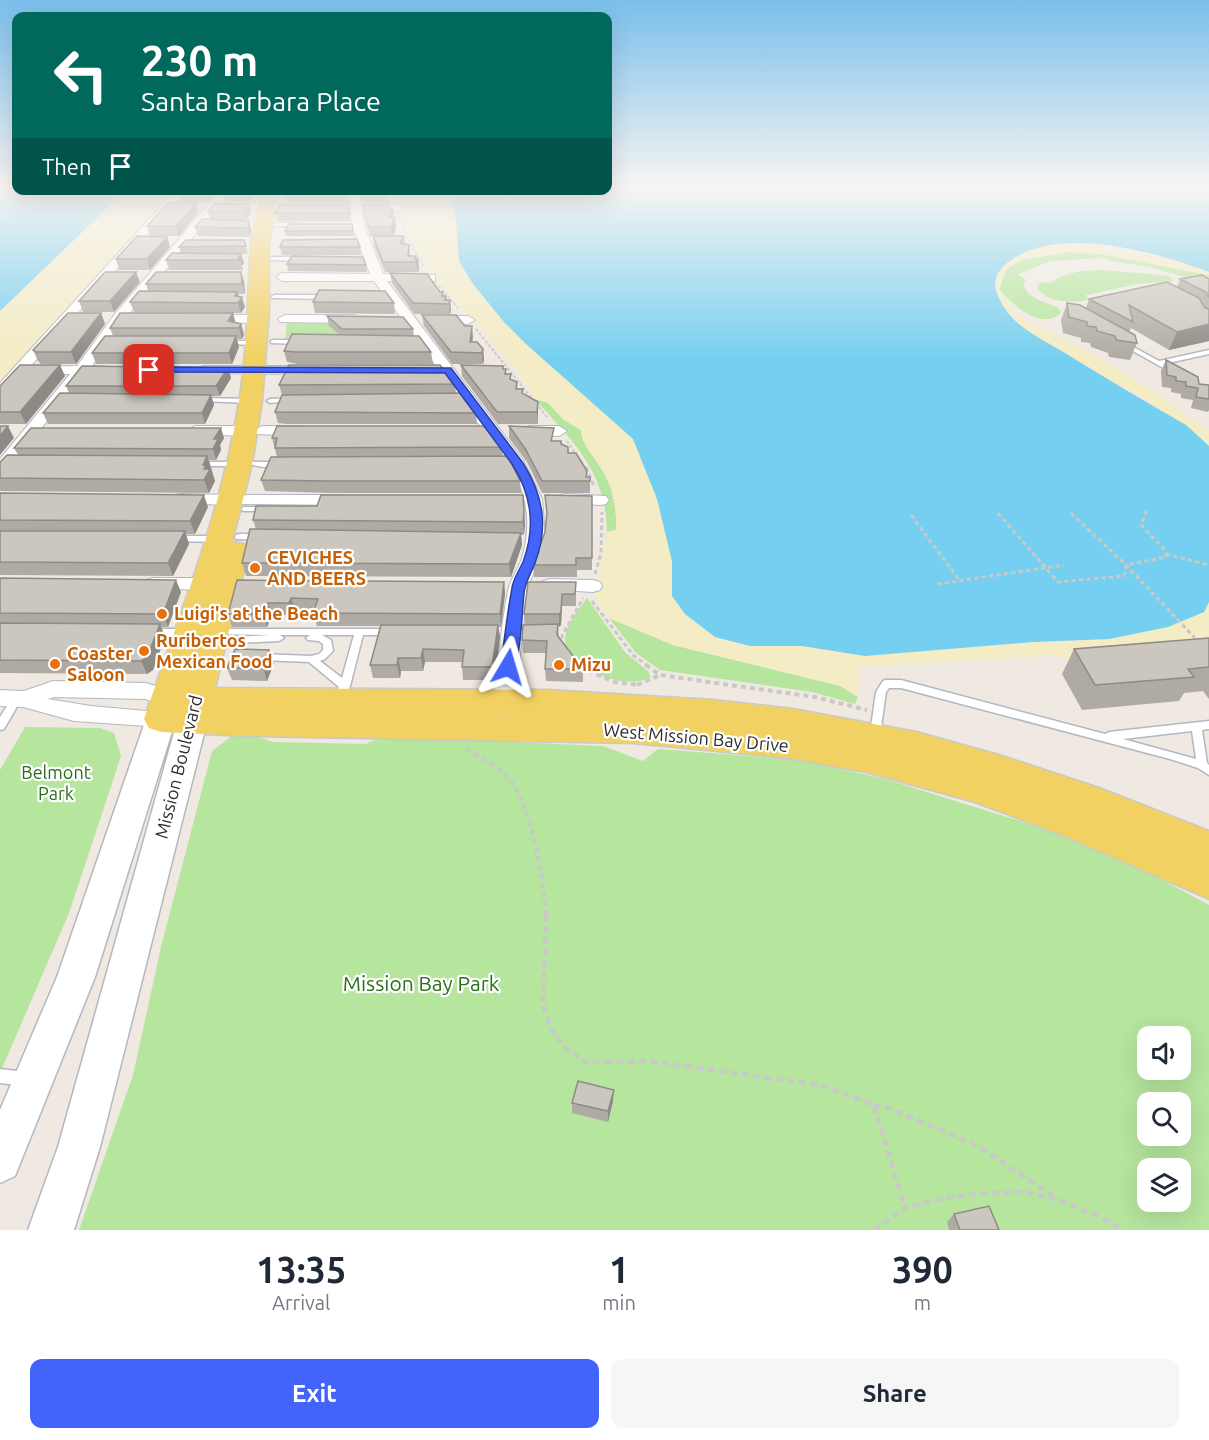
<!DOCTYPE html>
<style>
:root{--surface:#fff;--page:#f6f6f7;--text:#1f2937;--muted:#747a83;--accent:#4264fb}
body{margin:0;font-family:Ubuntu,sans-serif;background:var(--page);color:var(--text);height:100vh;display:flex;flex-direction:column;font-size:22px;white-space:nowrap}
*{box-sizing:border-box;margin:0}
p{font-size:20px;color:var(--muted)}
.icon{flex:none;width:33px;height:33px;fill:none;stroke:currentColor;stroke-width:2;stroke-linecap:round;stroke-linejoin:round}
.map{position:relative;height:1230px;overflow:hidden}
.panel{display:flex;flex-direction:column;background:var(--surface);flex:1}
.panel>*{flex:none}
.guide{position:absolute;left:12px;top:12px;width:600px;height:183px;border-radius:12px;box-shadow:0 6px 24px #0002;background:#00695c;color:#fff;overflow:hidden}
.buttons{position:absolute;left:1137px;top:1026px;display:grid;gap:12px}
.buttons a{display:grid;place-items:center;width:54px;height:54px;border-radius:12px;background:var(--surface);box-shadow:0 6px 24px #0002;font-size:30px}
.pin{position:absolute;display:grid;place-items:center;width:51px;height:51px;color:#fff;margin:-26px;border-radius:12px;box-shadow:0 3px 9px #0006}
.me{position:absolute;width:66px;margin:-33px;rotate:7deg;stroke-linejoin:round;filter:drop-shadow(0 0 4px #0008)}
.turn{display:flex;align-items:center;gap:21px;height:126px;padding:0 30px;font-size:27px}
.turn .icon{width:78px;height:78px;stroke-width:2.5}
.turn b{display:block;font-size:42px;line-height:51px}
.then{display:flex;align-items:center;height:57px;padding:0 30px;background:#0003;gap:12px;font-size:22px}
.eta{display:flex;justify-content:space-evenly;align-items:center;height:102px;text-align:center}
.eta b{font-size:36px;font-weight:600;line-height:42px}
.primary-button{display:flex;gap:12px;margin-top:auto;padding:12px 30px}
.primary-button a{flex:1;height:69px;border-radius:12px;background:var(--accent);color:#fff;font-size:24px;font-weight:600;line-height:69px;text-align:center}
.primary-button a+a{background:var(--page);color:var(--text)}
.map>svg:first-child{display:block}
.green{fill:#b6e59e;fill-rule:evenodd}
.sand{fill:#f3ecc5}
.water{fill:#75cff0}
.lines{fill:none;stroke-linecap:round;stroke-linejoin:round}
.lane-casing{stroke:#b4b7c1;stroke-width:3}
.street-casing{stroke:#b4b7c1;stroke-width:2}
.secondary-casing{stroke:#b4b7c1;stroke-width:3}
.primary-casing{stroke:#c9c9c9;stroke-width:3}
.path-far4{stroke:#c9c9c9;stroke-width:1.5;stroke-dasharray:3 1.5;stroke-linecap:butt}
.path-far3{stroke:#c9c9c9;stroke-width:2;stroke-dasharray:3 2;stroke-linecap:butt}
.path-far2{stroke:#c9c9c9;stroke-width:3;stroke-dasharray:4.5 3;stroke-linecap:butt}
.path-far1{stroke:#c9c9c9;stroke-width:4;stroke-dasharray:5 4;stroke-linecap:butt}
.path{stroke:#c9c9c9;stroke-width:4.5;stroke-dasharray:7 4.5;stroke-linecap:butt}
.lane{fill:#fff;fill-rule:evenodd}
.street{fill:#fff;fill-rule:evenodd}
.secondary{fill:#fff;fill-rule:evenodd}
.primary{fill:#f2d163;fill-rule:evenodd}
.wall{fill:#afaba4}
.shaded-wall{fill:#8e8b86}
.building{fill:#cbc7bf;stroke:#8e8b86;stroke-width:1.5}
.route{fill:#4264fb;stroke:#2b41a3;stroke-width:1.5}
.food-dot{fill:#e8710a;stroke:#fff;stroke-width:2}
.labels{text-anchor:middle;stroke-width:4.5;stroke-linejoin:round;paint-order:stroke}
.food-label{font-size:18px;font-weight:bold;fill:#c56008;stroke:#fff;text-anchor:start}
.street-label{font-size:18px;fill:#2e2e2e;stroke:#fff}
.park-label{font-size:18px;fill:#2c6e1b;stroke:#fff}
.near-park-label{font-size:21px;fill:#2c6e1b;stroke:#fff}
</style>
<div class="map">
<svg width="1209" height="1230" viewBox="0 0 1209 1230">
<rect width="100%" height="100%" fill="#efe9e1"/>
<path class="green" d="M1069 252 1100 254 1209 275V284L1149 267 1111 261 1104 258 1051 261 1018 274 1026 280 1023 285 1028 293 1037 299 1059 308 1061 313C1041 332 1011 303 999 289L1007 269 1021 260Z
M1103 270 1160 275 1168 276 1174 281 1137 284 1086 295 1087 300C1072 304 1046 302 1037 288L1040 282 1050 283 1062 276 1081 271Z
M287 320H376L368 340H285Z
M535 399 548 403 564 420 581 430C582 446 592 453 600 467 613 486 617 508 616 530L607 532C606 471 573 442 535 399Z
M587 598 625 652 649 672 650 677C630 692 564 669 565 639 566 624 578 610 587 598Z
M609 618 673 645 840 686 858 697 855 704 812 692 660 670 636 653Z
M25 727 100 728 114 733 121 756 69 913 0 1073V770Z
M250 734 273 742 366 744 383 736 603 746 643 761 658 749 802 760 885 779 1052 831 1153 875 1209 905V1230H79L133 1075 161 947 212 751 233 735ZM1148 1036H1180V1070H1148ZM1148 1102H1180V1136H1148ZM1148 1168H1180V1202H1148Z"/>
<path class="sand" d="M125 191H179L0 385V311Z
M399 191H456L590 389 642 452 995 635 1185 622 1209 575V655L1073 666 1058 655 859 667 858 697 840 686 673 645 609 618 595 597 607 532 616 530C617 508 613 486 600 466 592 453 582 446 581 430L564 420 548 403 535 399 519 372 436 279 408 233 402 216Z
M1038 243 1088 245 1209 264V275L1100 254 1069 252 1021 260 1007 269 999 289 1016 313 1035 325 1053 332 1118 369 1170 402 1209 431V464L1195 443 1148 401 1079 365 1001 313 985 261Z"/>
<path class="water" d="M0 187H16V190L125 191 0 311Z
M608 187H1209V272C1155 252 1057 223 1007 263 989 278 994 292 1006 310 1018 328 1042 339 1060 350 1102 376 1144 401 1186 425L1209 446V602L1204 612 1168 627 1109 639 1034 642 865 656 802 646H750L715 637 685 614 672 596V561L657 499 633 439 526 344 504 322 473 284 459 261 456 220 449 191 608 190Z"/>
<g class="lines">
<g class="lane-casing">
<path id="lane" d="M276 223H300L303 225 300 227 274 226 273 225Z
M273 257H301L304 259 301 261 271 260 270 259Z
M274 295H326L329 297 326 299 272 298 271 297Z
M273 340H300L303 342 300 344 271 343V341Z
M226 341H257L260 343 257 345 224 344 223 343Z
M1124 344H1128L1159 361 1209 350V354L1164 364 1176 371V373L1174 374 1124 346Z
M203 398 249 399 252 401 249 403 201 401 200 400Z
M291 398 294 400 293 401 270 403 267 401 270 399Z
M197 462H237L241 464 237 466H200L196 464Z
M252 462H280L284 464C276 468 259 468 251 464Z
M243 507H267L271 509 267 511H243L242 509Z
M239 534H261L265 537 261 540 236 539 235 537 236 535Z
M176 536H217L221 539 217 542 173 541 172 539 173 537Z
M152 629H187L192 632 187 635H152L147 632Z
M217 629H389L394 632 389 635H363L350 686 346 694H340L338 691 339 687 309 662 261 660 258 659 256 657 258 655 261 654 311 656 319 654 323 650V644L319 641 308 640 306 638 310 635H280L284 638 279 641 237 643 224 649 214 651 209 648 211 646 219 644 236 637 270 635 214 634 212 632 214 630ZM322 635H354L342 678 320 661 325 659 333 651 331 640Z
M886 680H901L1105 734 1109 732 1209 721V729L1202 730 1207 763 1209 765V775L1198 768 1170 759 901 688H889L886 692 880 734 879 737 875 738 871 737 870 734 876 692 883 681ZM1192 731 1196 759 1123 739Z
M17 694 20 695 22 698 4 729 0 730V717L14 695Z
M0 1069 26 1072 31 1074 33 1079 31 1084 26 1086 0 1083Z"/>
</g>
<g class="street-casing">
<path id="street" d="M176 190H187L5 395 0 396V383Z
M221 190H232L124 320 92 366 109 367 111 370 109 373 85 374 6 472 0 474V459L70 374H38L31 370 33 367 77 366 114 315Z
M349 190H359L361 205H397L402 208 397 211H362L364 225 383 274 435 275V281L431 282 387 281 523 460 542 499 545 536 538 563 527 588 515 702 512 708 504 710 496 708 493 702C498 665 501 627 508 591 510 580 517 571 521 561 531 531 529 504 516 475L374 281H282L276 277 282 273 370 274 352 225Z
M224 204H305L310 207 305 210 220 209 219 207Z
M210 315H258L265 319 258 323 205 322 203 319Z
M285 315H354L361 319 354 323 280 322 278 319Z
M434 316H468L475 320 468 324 429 323 427 320Z
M203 366H311L318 370 311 374 198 373 196 370Z
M195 426H246L254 431 246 436 190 434 187 431Z
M262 426H301L309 431 301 436 257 434 254 431Z
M529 426H559L567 431 559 436 524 434 521 431 524 428Z
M180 494 230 495 236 496 239 500 236 504 230 505 174 503 172 499 174 495Z
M566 494 606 496 609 500 606 504 600 505 560 503 558 499 560 495Z
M248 495H344L350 496 353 500 350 504 344 505 242 504 239 500 242 496Z
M153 578H204L211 580 213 584 211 588 204 590 146 588 144 584 146 580Z
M550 579 593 580 600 582 602 586 600 590 593 592 543 589 541 585 543 581Z
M53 681 146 683 175 692 178 698 175 704 167 706 145 699 54 697 48 699 91 706 169 713 172 719 169 725 161 727 74 721 23 707 0 706V690L24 691Z"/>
</g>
<g class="secondary-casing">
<path id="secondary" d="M161 708 172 711 176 719 95 977 15 1176 0 1183V1110L57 977 146 719 150 711Z
M192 710 203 714 207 722 100 1147 74 1230H28L58 1147 177 722 181 714Z"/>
</g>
<g class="primary-casing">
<path id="primary" d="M262 190H278L269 242V312L262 401 252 464 232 542 245 544 249 550 215 688 549 690 712 700 793 709 916 732 1002 756 1099 788 1209 831V899L1065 836 975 802 866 772 789 758 633 743 249 736 161 732 149 728 144 719C179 616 222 511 239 402 248 350 247 297 251 244 253 226 258 208 262 190ZM439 714 549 715 567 716Z"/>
</g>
<path class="path-far4" d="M394 190 395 198
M400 219 409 241 424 266
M439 286 458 308"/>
<path class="path-far3" d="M476 329 547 417
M326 335 340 333
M567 441 586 469"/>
<path class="path-far2" d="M586 467 594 486
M998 513 1058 582 1124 576 1126 565 1166 557V551L1141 525 1148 508
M1071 513 1126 565 1195 638
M911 515 960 581
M1166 554 1209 565
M595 574 601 553 602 512
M937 584 1064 565
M592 601 633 655 648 666
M563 646 562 636 583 598"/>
<path class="path-far1" d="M646 665 660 675 815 697 867 710
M580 667 615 682 638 685
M637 685 660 675
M467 749C479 757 495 765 506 775 531 800 544 881 546 916"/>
<path class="path" d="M546 914 543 1006 551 1029 566 1049 586 1062 647 1061 820 1085 874 1105 905 1208
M874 1105 891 1109 978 1146 1058 1199
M874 1230 905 1208 945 1198 985 1193 1025 1192 1062 1201 1100 1217 1123 1230"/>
<use href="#lane" class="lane"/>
<use href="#street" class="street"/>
<use href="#secondary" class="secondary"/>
<use href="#primary" class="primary"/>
</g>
<path class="wall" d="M178 190H219L209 202H180L177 192Z
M225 190H253L254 195 249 202H226L223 192Z
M282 190H346L348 203 289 202V200H284Z
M360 190H387L389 200 388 203H363Z
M348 205 351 221H277L275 213Z
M363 205 389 208 393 210 396 227 393 236H370Z
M199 212 179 236H150L147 226Z
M208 212 251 213 246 220H228L249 221 251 230 250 237 198 236 195 227 210 219Z
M352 224 354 236H286L285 231Z
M373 236H404L405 244 409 245 410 256H416V259H418L419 269 418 272H385L374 246Z
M167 237 170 247 150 270H119L116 259Z
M244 240 248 254H241L244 263 242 266 243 270H169L166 260 181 253 179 247Z
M280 247H360L361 255H282Z
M287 264 366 265 367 272 288 271Z
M241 272 244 281 245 294H238L245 307 241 313 134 312 130 302 148 291 146 284Z
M390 273 440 292H443V296H446L447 300H450L451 311 450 314H414L392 283Z
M1180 279H1209V341L1169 350 1131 328 1129 332 1137 343 1130 360 1109 357 1108 353 1091 347 1090 343 1081 342V338L1063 333 1061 320 1067 303 1086 308 1089 299 1177 287Z
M140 282 114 312H83L79 301Z
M313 302 394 303 395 314 315 313Z
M101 313 105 324 76 364H41L38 361 33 350Z
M422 315 465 326H472V342L483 349 484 360 483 364H452L424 326Z
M327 316 413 329 414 336 431 352 433 364H298L287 362 284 351 340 335 329 326Z
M236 322 241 324 244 335 242 339H237L239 347 232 364H96L92 353 113 336 110 328Z
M1166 360 1199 384 1209 385V410L1208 412 1191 408 1193 400 1181 398V394L1171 392V388L1162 387 1161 371Z
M461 365 503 366V369L518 389H523V394L538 402V424H498L462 376Z
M228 368 231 378 220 396H211L214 405 205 424H48L43 413 69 393 66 386Z
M65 376 26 424H0V386Z
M455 384 456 393 476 413 477 424H286L278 423 275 412 282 395 279 385Z
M509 426 562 444 587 477H590V493H542L527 462 509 438Z
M224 438 220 445 221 450 216 460H209L215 481 209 493 0 491V462L18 455 14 448Z
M272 438 502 447 503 456 520 481 521 493H330L265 491 261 480 277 457Z
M0 493 208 507 195 534H185L189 544 173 576 0 575Z
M523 495 525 525 524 535H521L522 545 511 577 246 576 242 563 256 529 253 520Z
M545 495 592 496V570H577V577H534L533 565 545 532 547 516Z
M0 578 181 592 168 627H161L165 637 153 670 147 674 0 673Z
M237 580 504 582 505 594 501 627H498L500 637 494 680H463L462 667V662H425L423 671H401L400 678H373L370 665 380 626H317L313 613 314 611H295L293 615H272L267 627H232L228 614Z
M576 582V606H562L561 625 558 627 559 637 583 669V682L546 681 545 669 546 653H523L522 640 525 625 524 614Z
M1209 638V699L1203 691 1184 693 1179 701 1082 710 1062 674 1074 649Z
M274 663 267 681 232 680 227 668Z
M613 1101 608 1122 572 1113V1103Z
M954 1214 999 1230H949L947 1222Z"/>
<path class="shaded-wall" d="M207 190H219L209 202 206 192Z
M248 190H253L254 195 249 202 247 192Z
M388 191 389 200 388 203 387 194Z
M196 203 199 212 179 236 176 226Z
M249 204 251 213 246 220 244 212Z
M395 218 396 227 393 236 391 227Z
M249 221 251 230 250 237 248 228Z
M167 237 170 247 150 270 147 259Z
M241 254 244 263 242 266 241 260 238 258Z
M416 256V261L418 259 419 269 418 272 416 262 415 259Z
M136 272 140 282 114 312 110 301Z
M241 272 244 281 245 294 242 284Z
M237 292 240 300 242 297 245 307 241 313 238 303 235 296Z
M450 300 451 311 450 314 449 304Z
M101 313 105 324 76 364 71 352Z
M233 313 236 324 228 321Z
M241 324 244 335 242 339 239 328Z
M1209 324V341L1169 350 1177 332Z
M472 326 473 337 471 353 470 342Z
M236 336 239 347 232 364 229 353Z
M483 349 484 360 483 364 482 353Z
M60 365 65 376 26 424 20 412Z
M228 368 231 378 220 396 216 386Z
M211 395 214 405 205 424 202 413Z
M538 402V424L537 412Z
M8 426 14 438 0 455V436Z
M221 428 224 438 220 445 221 450 216 460 213 449 214 439Z
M207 456 215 481 209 493 204 480 203 465Z
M204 495 208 507 195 534 190 521Z
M524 512 525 525 524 535 523 522Z
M185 531 189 544 173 576 168 563Z
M521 533 522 545 511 577 509 564Z
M176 580 181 592 168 627 163 614Z
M504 582 505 594 501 627 500 614Z
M562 594V606L561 625 559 627V614Z
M291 598 295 611 293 615 289 603Z
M268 603 272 615 267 627 263 614Z
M160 624 165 637 153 670 147 674 141 661Z
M498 625 500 637 494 680 492 667Z
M423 649 425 662 423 671 421 658Z
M269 650 274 663 267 681 263 668Z
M398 658 401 671 400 678 397 665Z
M614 1090 613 1101 608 1122V1111Z"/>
<path class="building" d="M178 190H207L206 192H177Z
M225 190H248L247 192H223Z
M289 190H346V193H287Z
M361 190H387L388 191 387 194H361Z
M168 203H196L176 226H147Z
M214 204H249L244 212H208Z
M280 205H348L349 213H275Z
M363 205H388L387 207 393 210 389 216 395 218 391 227H368Z
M202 219 249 221 248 228 195 227Z
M289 224H352L353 231H285Z
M137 236 167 237 147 259H116Z
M373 236H404L400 243 409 245 408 256H416L415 259H418L416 262H383Z
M357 239 360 247H280L283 240Z
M186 240H244L246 246 179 247Z
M172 253 241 254 238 258 241 260H166Z
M292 256 363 257 366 265 287 264Z
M105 272H136L110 301H79Z
M156 272H241L242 284H146Z
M390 273 427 274 440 292H443L442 296H446L445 300H450L449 304 413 303Z
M1202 275 1209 279V297L1206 292 1180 279Z
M1167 282 1199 298 1205 308 1209 309V324L1177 332 1129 305 1133 322 1089 299Z
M319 290 385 291 394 303 313 302Z
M139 291 237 292 235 296 242 297 238 303 130 302Z
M1067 303 1080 305 1135 335 1137 343 1116 340 1115 336 1097 331 1096 327 1087 326V322L1069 317Z
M68 313H101L71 352H36L33 350Z
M120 313H233L228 321 241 324 239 328H110Z
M422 315H456L465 326H472L470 342H477L483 349 482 353 451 352Z
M327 316 403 317 413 329H342Z
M292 334 419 336 431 352H295L284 351Z
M105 336H236L229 353H92Z
M1166 360 1198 377 1199 384 1209 385V399L1196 397 1198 388 1186 386V382L1176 381V377L1167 375Z
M20 365H60L20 412H0V386Z
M289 365H440L455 384 279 385Z
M461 365 503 366V369H506L505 374H511L510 379 517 382 516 389H523L522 393 538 402 537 412H497Z
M82 366 228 368 216 386H66Z
M60 393 211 395 202 413H43Z
M461 393 476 413 275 412 282 395Z
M0 426H8L0 436Z
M277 426H486L502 447 275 448 277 438H272Z
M509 426 554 428 551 441H561V444L568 447V453H576L587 471 586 477H590V481H542L526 450Z
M31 428H221L214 439H218L213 449 14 448Z
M7 455 207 456 203 465H206L204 469H210L204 480 0 478V462Z
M508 456 520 481H327L261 480 271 457Z
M0 493 204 495 190 521 0 520Z
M321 495H523L524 512 523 522 253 520 256 506H317Z
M545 495 592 496V558H576V565H533L545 532 547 513Z
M250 529 521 533 509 564 242 563Z
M0 531H185L168 563 0 562Z
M0 578 176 580 163 614 0 613Z
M237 580 504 582 500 614 313 613 318 599 291 598 289 603H268L263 614H228Z
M528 582H576L575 594H562L561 612 559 614H524Z
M0 623 160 624 147 657 141 661 0 660Z
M558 624 557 635 583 669H545L547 641 522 640 523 625Z
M381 625H498L492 667H462L464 650 423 649 421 658H398L397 665H370Z
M1209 638V667L1188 669 1194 677 1095 685 1074 649Z
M235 649 269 650 263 668H227Z
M578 1081 614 1090 608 1111 572 1103Z
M989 1206 999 1230H960L954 1214Z"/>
<linearGradient id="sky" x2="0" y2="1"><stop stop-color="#7abfeb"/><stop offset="0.52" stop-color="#f8f5f2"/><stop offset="1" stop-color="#f8f5f2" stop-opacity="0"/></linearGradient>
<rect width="1209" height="359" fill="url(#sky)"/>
<path class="route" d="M149 367 451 368 523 463C543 495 549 526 535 563 531 574 525 582 524 593 522 612 521 656 513 671L508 672 501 667C504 641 507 614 512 588 513 579 519 571 523 562 536 527 532 495 512 464L445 373 146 372 144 370Z"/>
<g class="food-dot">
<circle cx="255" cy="568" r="6"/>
<circle cx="162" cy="614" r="6"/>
<circle cx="144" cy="651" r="6"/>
<circle cx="55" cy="664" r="6"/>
<circle cx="559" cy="665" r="6"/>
</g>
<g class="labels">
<g class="food-label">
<text x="267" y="564">CEVICHES<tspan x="267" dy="21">AND BEERS</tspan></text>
<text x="174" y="620">Luigi's at the Beach</text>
<text x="156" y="647">Ruribertos<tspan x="156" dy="21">Mexican Food</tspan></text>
<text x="67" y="660">Coaster<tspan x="67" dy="21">Saloon</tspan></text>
<text x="571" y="671">Mizu</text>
</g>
<g class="street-label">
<text transform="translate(696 738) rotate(5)" y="6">West Mission Bay Drive</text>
<text transform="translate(179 767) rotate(-76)" y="6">Mission Boulevard</text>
</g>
<g class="park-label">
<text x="56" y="779">Belmont<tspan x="56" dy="21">Park</tspan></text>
</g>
<g class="near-park-label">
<text x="421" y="991">Mission Bay Park</text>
</g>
</g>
</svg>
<div class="buttons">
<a><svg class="icon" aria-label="sound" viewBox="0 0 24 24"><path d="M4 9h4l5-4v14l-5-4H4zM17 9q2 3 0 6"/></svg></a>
<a><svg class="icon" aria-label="search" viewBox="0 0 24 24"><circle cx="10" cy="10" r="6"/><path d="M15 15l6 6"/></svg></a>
<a><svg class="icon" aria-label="layers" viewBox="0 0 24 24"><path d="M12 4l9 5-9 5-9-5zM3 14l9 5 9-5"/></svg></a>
</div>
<div class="pin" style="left:149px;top:370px;background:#d93025"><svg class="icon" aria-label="arrive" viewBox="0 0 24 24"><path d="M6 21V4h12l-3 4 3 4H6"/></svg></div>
<svg class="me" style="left:508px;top:667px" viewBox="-20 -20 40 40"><path d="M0-17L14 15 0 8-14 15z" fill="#4264fb" stroke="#fff" stroke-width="4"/></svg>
<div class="guide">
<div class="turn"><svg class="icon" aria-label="left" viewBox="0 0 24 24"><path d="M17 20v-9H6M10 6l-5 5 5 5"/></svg><div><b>230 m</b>Santa Barbara Place</div></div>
<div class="then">Then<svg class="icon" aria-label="arrive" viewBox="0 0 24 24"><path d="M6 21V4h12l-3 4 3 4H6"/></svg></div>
</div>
</div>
<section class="panel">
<div class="eta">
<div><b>13:35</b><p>Arrival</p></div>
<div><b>1</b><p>min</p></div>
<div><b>390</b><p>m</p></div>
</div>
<div class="primary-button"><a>Exit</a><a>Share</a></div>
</section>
